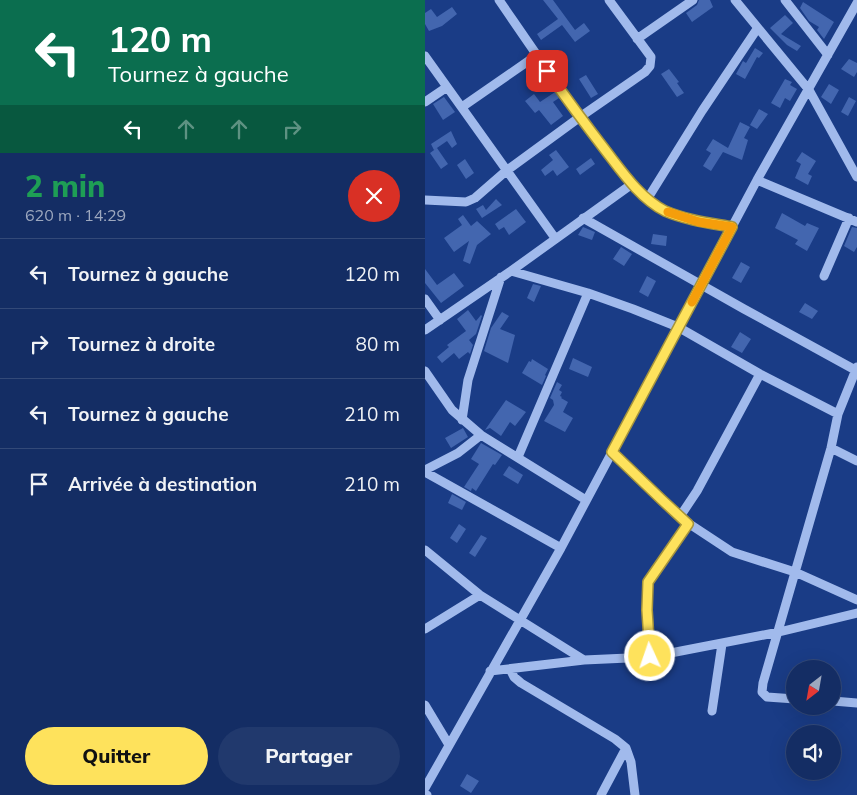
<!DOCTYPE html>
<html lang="fr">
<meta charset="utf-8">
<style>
:root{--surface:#142d64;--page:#21396d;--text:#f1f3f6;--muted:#9da8bf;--line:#334978;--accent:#fee25c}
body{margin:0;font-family:Mulish,sans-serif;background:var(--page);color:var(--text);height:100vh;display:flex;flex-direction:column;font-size:19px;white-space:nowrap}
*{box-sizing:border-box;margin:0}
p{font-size:16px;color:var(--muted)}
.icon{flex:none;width:28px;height:28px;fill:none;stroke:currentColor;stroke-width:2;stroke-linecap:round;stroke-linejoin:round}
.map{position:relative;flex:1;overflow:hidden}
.side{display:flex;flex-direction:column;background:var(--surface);width:425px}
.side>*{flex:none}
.top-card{background:#0b6e4f;color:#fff;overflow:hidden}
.needle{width:32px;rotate:211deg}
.controls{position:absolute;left:361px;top:660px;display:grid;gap:10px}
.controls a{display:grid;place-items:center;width:55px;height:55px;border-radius:50%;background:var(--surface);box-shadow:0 5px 20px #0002,0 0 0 1px var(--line);font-size:25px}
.pin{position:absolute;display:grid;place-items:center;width:42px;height:42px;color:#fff;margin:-21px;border-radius:10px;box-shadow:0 2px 8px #0006}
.me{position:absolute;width:55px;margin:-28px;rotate:357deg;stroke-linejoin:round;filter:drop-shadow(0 0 4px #0008)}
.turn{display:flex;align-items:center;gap:18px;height:105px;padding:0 25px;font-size:22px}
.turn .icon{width:65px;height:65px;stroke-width:2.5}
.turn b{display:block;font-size:35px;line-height:42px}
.lanes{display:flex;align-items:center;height:48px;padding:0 25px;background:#0003;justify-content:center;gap:25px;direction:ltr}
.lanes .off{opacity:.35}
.round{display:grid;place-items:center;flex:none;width:52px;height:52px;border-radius:26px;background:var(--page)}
.summary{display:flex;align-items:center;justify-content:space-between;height:85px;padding:0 25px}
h1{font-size:30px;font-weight:800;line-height:38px;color:#1e9e55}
.primary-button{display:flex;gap:10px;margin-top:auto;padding:10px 25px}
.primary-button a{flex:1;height:58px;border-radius:30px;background:var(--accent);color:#111;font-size:20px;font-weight:800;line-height:58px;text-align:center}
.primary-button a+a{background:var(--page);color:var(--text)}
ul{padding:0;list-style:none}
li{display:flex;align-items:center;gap:15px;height:70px;padding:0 25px;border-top:1px solid var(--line)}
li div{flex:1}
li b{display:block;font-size:19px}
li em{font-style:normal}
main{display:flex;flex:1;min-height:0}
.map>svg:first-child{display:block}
.building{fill:#4366af}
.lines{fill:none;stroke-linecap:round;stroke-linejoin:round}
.minor{stroke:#a1baec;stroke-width:9}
.route-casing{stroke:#a5933c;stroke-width:12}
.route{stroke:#fee25c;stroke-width:9}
.slow{stroke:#f59e0b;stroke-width:9}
</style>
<main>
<section class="side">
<div class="top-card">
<div class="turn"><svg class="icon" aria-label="left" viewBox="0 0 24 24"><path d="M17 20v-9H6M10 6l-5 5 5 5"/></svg><div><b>120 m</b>Tournez à gauche</div></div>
<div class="lanes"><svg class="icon" aria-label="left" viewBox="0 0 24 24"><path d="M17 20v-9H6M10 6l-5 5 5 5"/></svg><svg class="icon off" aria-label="ahead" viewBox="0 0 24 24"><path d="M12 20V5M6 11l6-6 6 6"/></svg><svg class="icon off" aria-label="ahead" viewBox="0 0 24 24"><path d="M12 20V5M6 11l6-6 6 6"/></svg><svg class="icon off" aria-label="right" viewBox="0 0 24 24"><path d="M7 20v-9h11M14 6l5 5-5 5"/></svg></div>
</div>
<div class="summary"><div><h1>2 min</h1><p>620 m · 14:29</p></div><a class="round" style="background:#d93025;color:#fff"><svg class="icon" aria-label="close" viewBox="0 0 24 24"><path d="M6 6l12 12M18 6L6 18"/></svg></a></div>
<ul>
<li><svg class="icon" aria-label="left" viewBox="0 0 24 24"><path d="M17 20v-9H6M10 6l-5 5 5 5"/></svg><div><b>Tournez à gauche</b></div><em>120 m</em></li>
<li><svg class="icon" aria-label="right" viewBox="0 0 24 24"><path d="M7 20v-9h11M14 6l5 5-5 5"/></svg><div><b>Tournez à droite</b></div><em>80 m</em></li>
<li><svg class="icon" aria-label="left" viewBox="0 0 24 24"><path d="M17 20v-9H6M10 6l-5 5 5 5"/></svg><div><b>Tournez à gauche</b></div><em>210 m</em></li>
<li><svg class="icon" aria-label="arrive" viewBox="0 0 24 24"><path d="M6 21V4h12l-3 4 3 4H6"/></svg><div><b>Arrivée à destination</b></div><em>210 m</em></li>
</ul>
<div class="primary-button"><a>Quitter</a><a>Partager</a></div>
</section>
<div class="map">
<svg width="432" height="795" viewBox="0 0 432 795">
<rect width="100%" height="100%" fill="#1a3c86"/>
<path class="building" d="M118 0H128L150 30 159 23 165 31 150 42 137 25 116 40 112 34 133 19Z
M274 0H285L288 7 267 22 261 13 272 5Z
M378 2 409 22 399 39 392 30 394 27 384 21 375 8Z
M27 7 32 14 17 26 4 31 0 24V13L6 9 12 17Z
M360 15 368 23 356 34 376 46 372 51 362 45 345 28Z
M330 48 338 53 334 58 332 57 320 79 311 74 318 61 321 63Z
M424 59 432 63V72L429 77 416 69Z
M244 69 254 82 252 83 259 93 252 97 236 74Z
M115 70 121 79 111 86 105 78Z
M161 75 173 94 166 98 154 79Z
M360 79 367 82 365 85 372 89 365 101 360 98 355 108 346 103Z
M404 84 414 90 406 104 396 97Z
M130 92 134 98 128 102 138 116 126 125 114 110 110 113 100 101 109 94 115 102Z
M19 97 30 112 18 120 8 104Z
M424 97 431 101 423 116 416 112Z
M334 109 343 114 332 129 325 125Z
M315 122 325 127 319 138 323 140 317 160 298 152 286 171 278 166 286 153 281 150 288 139 303 148Z
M26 131 32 144 27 148 22 141 9 150 6 144Z
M12 148 23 164 16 169 5 153Z
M131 150 144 167 132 176 128 170 120 176 116 170 128 160 124 155Z
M377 152 391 161 383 174 387 176 383 185 370 178 376 164 371 161Z
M166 158 170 164 155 175 151 169Z
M40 159 49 173 41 179 32 165Z
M71 199 77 205 57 218 51 209 58 205 61 210Z
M91 209 101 222 84 235 79 227 74 230 70 224Z
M357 213 380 226 382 223 394 228 382 251 370 244 373 240 350 228Z
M38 215 46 226 52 221 66 234 52 245 45 264 38 261 44 241 29 252 19 238 37 225 33 219Z
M158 227 170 232 167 240 153 235Z
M427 227 432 228V247L429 252 419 246Z
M228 234 242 236 241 246 226 244Z
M196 247 207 254 199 266 188 259Z
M316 262 325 267 316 283 307 278Z
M0 269 12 285 29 273 39 286 16 303 0 283Z
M222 276 231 281 223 297 214 292Z
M108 284 116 286 109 302 102 298Z
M380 303 393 311 387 319 374 312Z
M43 310 51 321 56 315 57 316 51 334 44 340 48 345 45 354 43 352 34 359 29 353 17 363 12 357 24 347 22 345 41 331 32 319Z
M77 312 84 316 75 329 90 335 83 363 59 351 66 328Z
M315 332 326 339 317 353 306 347Z
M148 358 167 367 163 377 144 369Z
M107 359 123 369 120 375 121 376 117 385 97 373 104 361 106 362Z
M132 382 137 385 134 390 137 392 135 396 137 397 136 398 143 402 138 412 148 418 140 432 119 421 129 405 128 400 125 398Z
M81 400 101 412 90 426 85 422 76 436 65 428 60 430Z
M38 428 43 437 26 448 20 438Z
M56 443 77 455 70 465 68 464 51 491 47 488 46 491 39 487 54 464 46 459Z
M84 466 98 475 93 484 78 475Z
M27 494 41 502 37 510 23 503Z
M34 524 41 529 32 543 25 538Z
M56 535 62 538 50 557 44 553Z
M42 774 54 781 46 793 35 786Z"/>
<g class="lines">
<path class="minor" d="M74 0C107 48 140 97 175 143 192 165 208 189 231 205 252 220 282 223 307 227
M310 0 384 90 432 177
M360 0 403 55
M212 39 268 0
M0 56 130 238
M0 102 22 87
M37 107 112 55
M332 180 432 222
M223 198 277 111 332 29
M0 200 41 202 50 198 81 171 155 117 220 72 225 66 226 57 184 0
M158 218 319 309 432 371
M86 271 163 293 208 309 253 327 335 374 413 414
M399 276 424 218
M0 299 15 320
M0 330 86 271 207 184
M0 371 27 410 56 435 161 500
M37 420 43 380 76 277
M406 448 432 461
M187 452 236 499 263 523 307 552 370 572 432 600
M93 457 163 293
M0 470 33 453 56 435
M0 472 136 548
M256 515 272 491 335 374
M0 550 55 595 159 660
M0 629 55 595
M225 657 222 610 223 582 263 523
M85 669 89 677 96 683 190 739 201 748 206 762 210 795
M65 671 159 660 225 657 354 632 432 613
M370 699 342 697 337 692 338 683 406 448 413 414 432 367
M408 701 432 703
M0 705 24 745
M287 711 297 644
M0 788 136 548 332 180 432 3
M0 794 2 795
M176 795 201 748"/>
</g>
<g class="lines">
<g class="route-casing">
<path id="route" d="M122 71C141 98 161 125 181 151 198 173 215 198 240 211 261 220 285 223 307 227L187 452 236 499 263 524 223 582 222 610 225 656"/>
</g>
<use href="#route" class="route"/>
<path class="slow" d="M243 212 274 222 307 227 267 302"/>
</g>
</svg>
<div class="controls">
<a><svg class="needle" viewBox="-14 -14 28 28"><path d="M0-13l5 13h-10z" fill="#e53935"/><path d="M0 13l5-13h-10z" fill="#9da8bf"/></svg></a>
<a><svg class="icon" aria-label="sound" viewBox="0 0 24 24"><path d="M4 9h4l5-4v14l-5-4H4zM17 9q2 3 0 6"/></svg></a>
</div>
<div class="pin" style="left:122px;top:71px;background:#d93025"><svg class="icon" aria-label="arrive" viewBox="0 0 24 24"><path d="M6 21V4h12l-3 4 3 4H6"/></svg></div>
<svg class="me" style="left:225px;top:656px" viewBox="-20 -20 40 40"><circle r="17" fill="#fee25c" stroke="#fff" stroke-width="3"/><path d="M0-11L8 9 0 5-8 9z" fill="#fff"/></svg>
</div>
</main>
